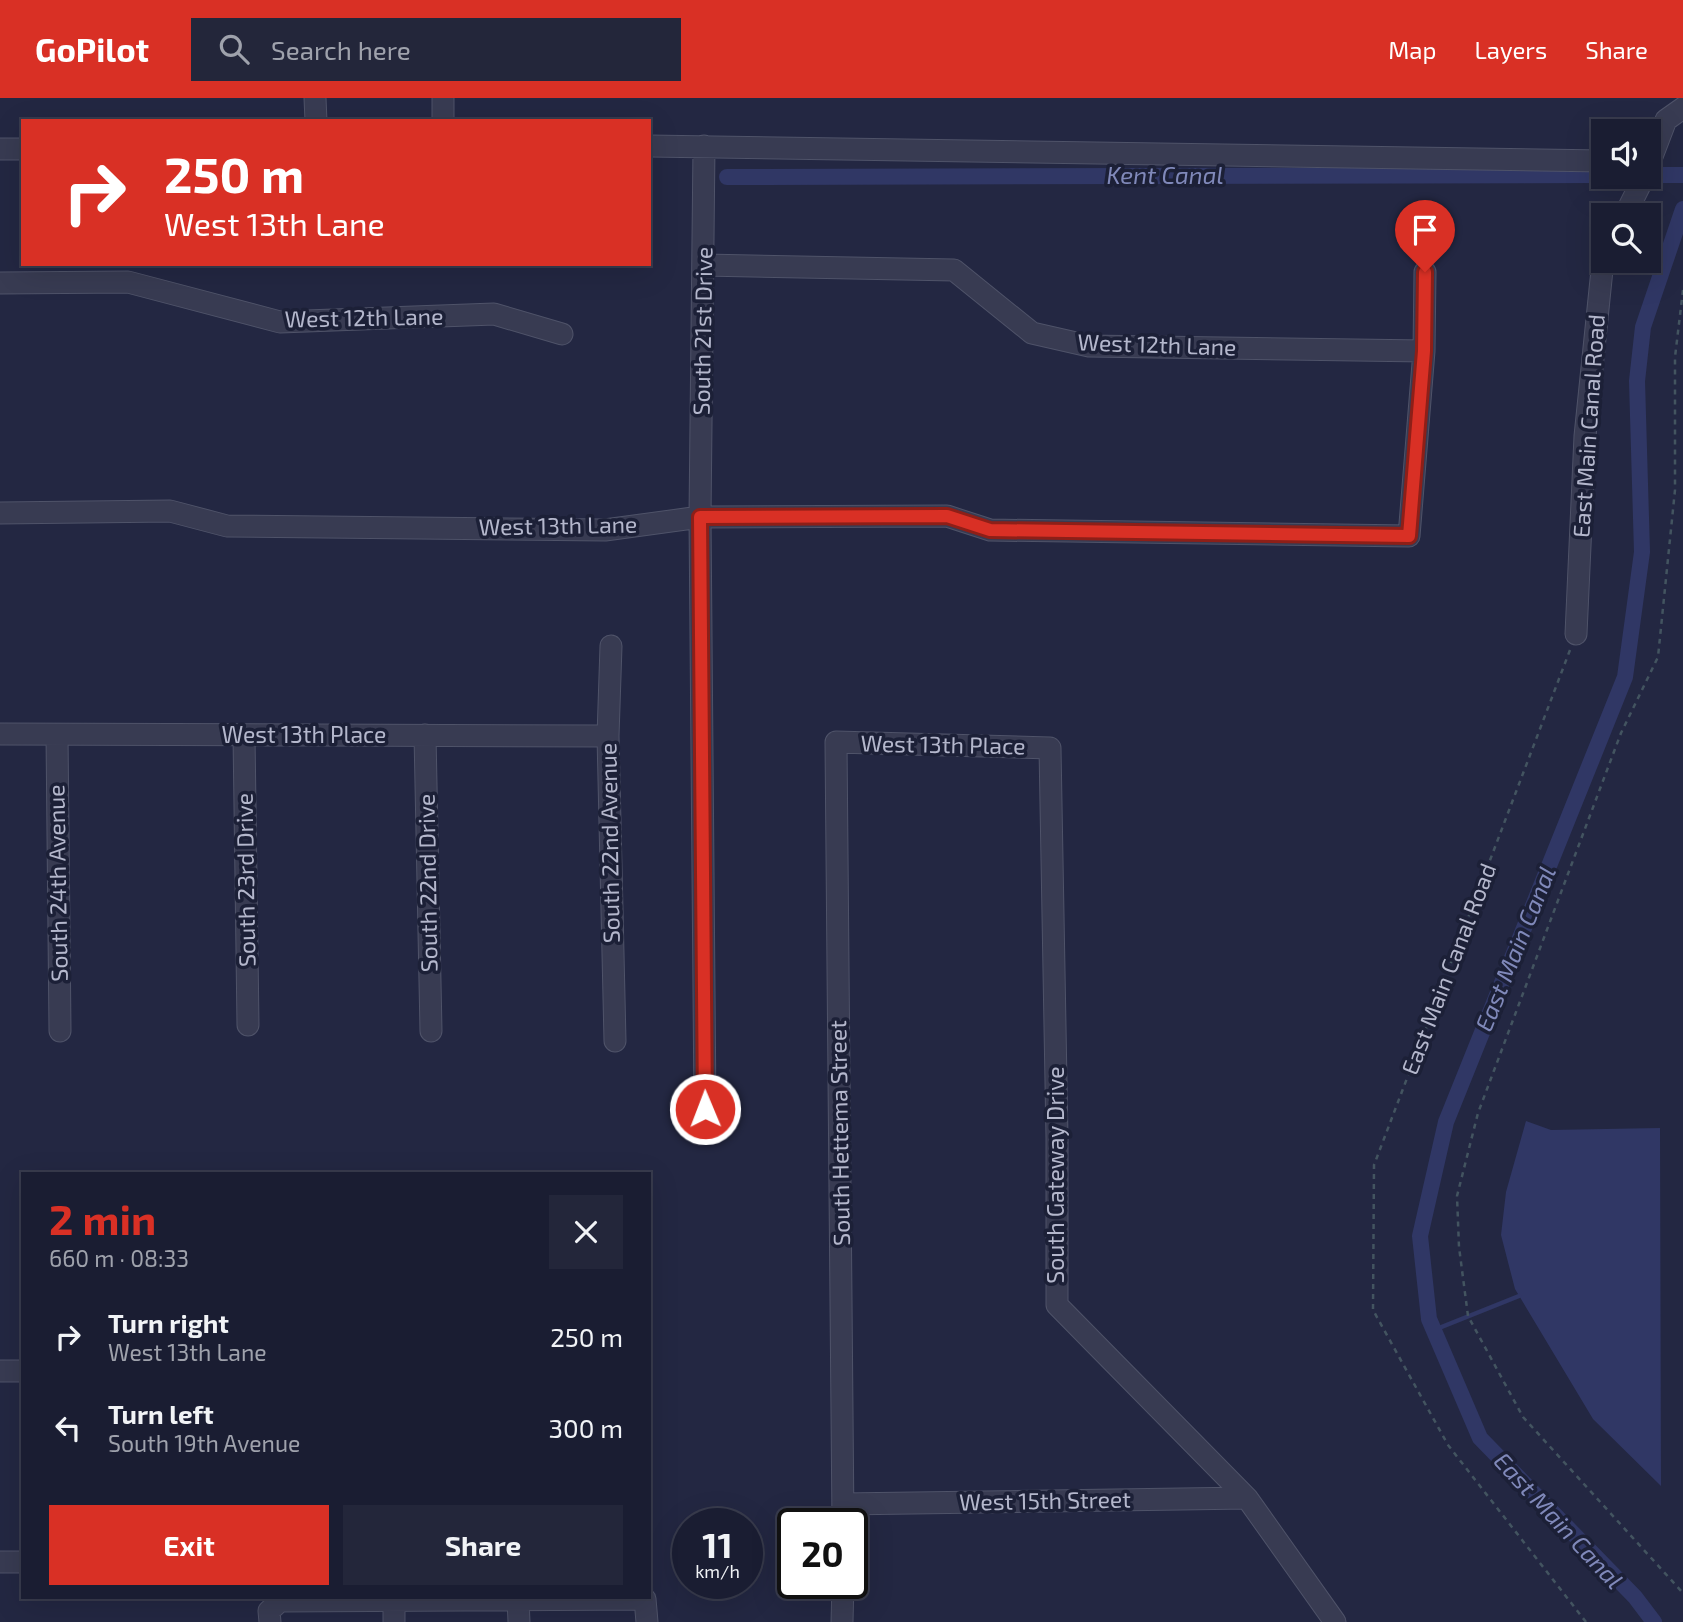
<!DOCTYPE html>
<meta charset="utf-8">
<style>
:root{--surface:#1a1d32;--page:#23263a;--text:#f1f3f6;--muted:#9fa2ac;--line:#383b4d;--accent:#d93025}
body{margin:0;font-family:"Exo 2",sans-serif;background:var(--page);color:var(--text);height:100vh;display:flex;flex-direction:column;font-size:26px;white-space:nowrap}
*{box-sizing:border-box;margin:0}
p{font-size:23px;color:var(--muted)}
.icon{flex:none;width:38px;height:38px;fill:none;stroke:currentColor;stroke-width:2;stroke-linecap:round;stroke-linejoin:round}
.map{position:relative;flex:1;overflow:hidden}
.details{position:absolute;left:21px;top:1074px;width:630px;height:427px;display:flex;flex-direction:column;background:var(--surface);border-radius:0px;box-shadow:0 7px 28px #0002,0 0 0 2px var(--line)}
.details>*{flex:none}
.guide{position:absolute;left:21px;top:21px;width:630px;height:147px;border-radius:0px;box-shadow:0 7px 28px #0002,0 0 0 2px var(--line);background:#d93025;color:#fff;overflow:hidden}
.buttons{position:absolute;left:1591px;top:21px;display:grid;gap:14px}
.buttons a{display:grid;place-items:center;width:70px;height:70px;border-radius:0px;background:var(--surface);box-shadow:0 7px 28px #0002,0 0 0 2px var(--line);font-size:35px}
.speed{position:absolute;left:672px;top:1410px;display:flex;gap:14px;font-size:35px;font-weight:700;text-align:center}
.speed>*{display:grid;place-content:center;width:91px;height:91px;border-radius:50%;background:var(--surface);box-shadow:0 7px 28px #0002,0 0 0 2px var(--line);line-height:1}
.speed small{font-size:18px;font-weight:400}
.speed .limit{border:4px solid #111;border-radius:10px;background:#fff;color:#111}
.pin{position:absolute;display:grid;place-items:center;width:60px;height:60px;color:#fff;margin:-72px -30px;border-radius:50% 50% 50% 0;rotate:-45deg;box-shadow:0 0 7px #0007}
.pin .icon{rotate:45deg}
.me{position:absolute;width:77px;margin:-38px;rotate:359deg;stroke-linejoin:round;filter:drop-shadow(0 0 5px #0008)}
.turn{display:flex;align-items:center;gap:24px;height:147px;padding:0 28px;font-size:32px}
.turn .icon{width:91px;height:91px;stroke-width:2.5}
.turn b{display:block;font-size:49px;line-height:60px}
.round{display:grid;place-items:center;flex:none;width:74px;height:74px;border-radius:0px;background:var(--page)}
.overview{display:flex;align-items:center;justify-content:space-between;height:119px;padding:0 28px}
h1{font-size:42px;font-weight:700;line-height:52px;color:var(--accent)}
.button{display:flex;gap:14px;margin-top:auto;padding:14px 28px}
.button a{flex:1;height:80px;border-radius:0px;background:var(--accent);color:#fff;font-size:28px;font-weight:700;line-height:80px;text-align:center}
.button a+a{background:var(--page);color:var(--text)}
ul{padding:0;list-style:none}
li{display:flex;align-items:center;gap:21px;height:91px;padding:0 28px}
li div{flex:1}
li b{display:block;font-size:26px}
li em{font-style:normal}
header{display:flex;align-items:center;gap:42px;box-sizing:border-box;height:98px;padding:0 35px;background:var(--accent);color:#fff}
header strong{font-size:33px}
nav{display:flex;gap:38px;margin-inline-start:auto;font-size:24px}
.search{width:490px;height:63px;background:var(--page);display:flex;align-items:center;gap:18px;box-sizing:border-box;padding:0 24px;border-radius:0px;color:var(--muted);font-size:26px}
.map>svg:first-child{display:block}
.water{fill:#303765}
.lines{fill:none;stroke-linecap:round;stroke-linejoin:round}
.stream{stroke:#303765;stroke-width:4.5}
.canal{stroke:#303765;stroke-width:16}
.minor-casing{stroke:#4f5369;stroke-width:23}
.path{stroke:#435460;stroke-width:2.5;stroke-dasharray:5 5;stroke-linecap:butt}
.minor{stroke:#383b52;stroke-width:21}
.route-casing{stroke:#8d1f18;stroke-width:18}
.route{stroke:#d93025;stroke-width:12}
.labels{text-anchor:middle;stroke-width:7;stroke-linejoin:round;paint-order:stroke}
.street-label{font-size:23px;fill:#b4b7cc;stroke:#1c2037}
.water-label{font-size:24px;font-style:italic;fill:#8089ba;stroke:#1c2037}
</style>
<header>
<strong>GoPilot</strong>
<div class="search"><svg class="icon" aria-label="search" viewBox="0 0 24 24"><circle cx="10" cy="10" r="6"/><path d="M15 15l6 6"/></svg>Search here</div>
<nav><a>Map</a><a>Layers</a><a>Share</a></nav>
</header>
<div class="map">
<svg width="1683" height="1524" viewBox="0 0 1683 1524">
<rect width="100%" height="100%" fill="#232742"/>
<path class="water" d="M1526 1023 1551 1032 1660 1030 1661 1388 1593 1321 1515 1191 1501 1137 1506 1094Z"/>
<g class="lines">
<path class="stream" d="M1682 115H1683
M1434 1232 1519 1198"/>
<path class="canal" d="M1648 77H1683
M727 79 1603 77
M1654 1524 1635 1499 1480 1340 1429 1221 1420 1138 1446 1024 1625 579 1642 454 1637 283 1643 229 1683 111"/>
<g class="minor-casing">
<path id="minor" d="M315 0 316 23
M443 23V0
M649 48 1603 63
M704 48 700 419 705 1011
M0 51H23
M1648 69 1666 22 1683 10
M1625 117 1644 79
M704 167 954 172 1032 235 1089 248 1424 253
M0 185 128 184 280 224 494 216 562 236
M0 415 170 413 227 428 605 432 700 419 947 418 990 432 1409 438 1424 253 1425 174
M1576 536 1585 338 1603 162
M611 548 608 638 615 943
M0 636 608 638
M57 637 60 933
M244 637 248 927
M425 637 431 933
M0 1273H23
M843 1406 1247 1400
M843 1426 836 644 1050 650 1057 1040V1207L1247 1400 1335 1524
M0 1464H23
M518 1502 519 1524
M270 1524 269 1513 280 1503 645 1501 647 1524
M394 1524V1502
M842 1524 843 1486"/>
</g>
<path class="path" d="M1683 192 1675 259V392L1658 559 1621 635 1478 1015 1457 1098 1459 1149 1468 1218 1523 1319 1683 1495
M1570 552 1374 1067 1373 1212 1448 1347 1586 1524"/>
<use href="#minor" class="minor"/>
</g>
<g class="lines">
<g class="route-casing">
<path id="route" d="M705 1011 700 419 947 418 990 432 1409 438 1424 253 1425 174"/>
</g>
<use href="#route" class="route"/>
</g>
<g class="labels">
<g class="street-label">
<text transform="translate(364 220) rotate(-1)" y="8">West 12th Lane</text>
<text transform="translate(703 233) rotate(-89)" y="8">South 21st Drive</text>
<text transform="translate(1157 247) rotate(2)" y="8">West 12th Lane</text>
<text transform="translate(1589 328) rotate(-86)" y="8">East Main Canal Road</text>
<text transform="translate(558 428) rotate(-1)" y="8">West 13th Lane</text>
<text x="304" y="645">West 13th Place</text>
<text transform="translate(943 647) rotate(1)" y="8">West 13th Place</text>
<text transform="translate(610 745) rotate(-91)" y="8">South 22nd Avenue</text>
<text transform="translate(246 782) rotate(-91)" y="8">South 23rd Drive</text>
<text transform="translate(58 785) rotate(-91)" y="8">South 24th Avenue</text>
<text transform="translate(428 785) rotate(-91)" y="8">South 22nd Drive</text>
<text transform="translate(1449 871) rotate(-69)" y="8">East Main Canal Road</text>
<text transform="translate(840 1035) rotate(-91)" y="8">South Hettema Street</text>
<text transform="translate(1056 1077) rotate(-90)" y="8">South Gateway Drive</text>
<text transform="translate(1045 1403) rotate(-1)" y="8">West 15th Street</text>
</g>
<g class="water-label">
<text x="1165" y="86">Kent Canal</text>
<text transform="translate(1516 851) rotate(-68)" y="8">East Main Canal</text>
<text transform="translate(1558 1423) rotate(47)" y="8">East Main Canal</text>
</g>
</g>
</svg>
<div class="buttons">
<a><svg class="icon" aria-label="sound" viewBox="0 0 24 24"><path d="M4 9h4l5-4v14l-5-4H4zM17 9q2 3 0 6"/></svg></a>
<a><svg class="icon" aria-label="search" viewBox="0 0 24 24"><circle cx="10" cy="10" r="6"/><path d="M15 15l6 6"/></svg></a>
</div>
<div class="speed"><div>11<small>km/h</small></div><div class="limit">20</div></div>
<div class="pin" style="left:1425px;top:174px;background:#d93025"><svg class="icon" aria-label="arrive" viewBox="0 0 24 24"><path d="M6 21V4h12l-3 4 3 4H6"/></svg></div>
<svg class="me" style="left:705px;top:1011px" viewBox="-20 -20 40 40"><circle r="17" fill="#d93025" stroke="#fff" stroke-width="3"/><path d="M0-11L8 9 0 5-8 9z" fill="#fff"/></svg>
<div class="guide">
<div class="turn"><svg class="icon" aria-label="right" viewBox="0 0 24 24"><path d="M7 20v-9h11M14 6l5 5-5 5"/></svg><div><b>250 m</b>West 13th Lane</div></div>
</div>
<section class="details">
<div class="overview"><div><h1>2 min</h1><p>660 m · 08:33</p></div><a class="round"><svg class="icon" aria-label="close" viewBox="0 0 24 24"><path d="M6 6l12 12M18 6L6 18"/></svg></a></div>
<ul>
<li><svg class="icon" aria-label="right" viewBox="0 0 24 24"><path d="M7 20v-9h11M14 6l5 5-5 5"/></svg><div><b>Turn right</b><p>West 13th Lane</p></div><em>250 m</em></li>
<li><svg class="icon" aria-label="left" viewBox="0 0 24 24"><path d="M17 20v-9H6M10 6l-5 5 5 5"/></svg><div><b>Turn left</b><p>South 19th Avenue</p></div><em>300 m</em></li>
</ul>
<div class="button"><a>Exit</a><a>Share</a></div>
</section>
</div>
